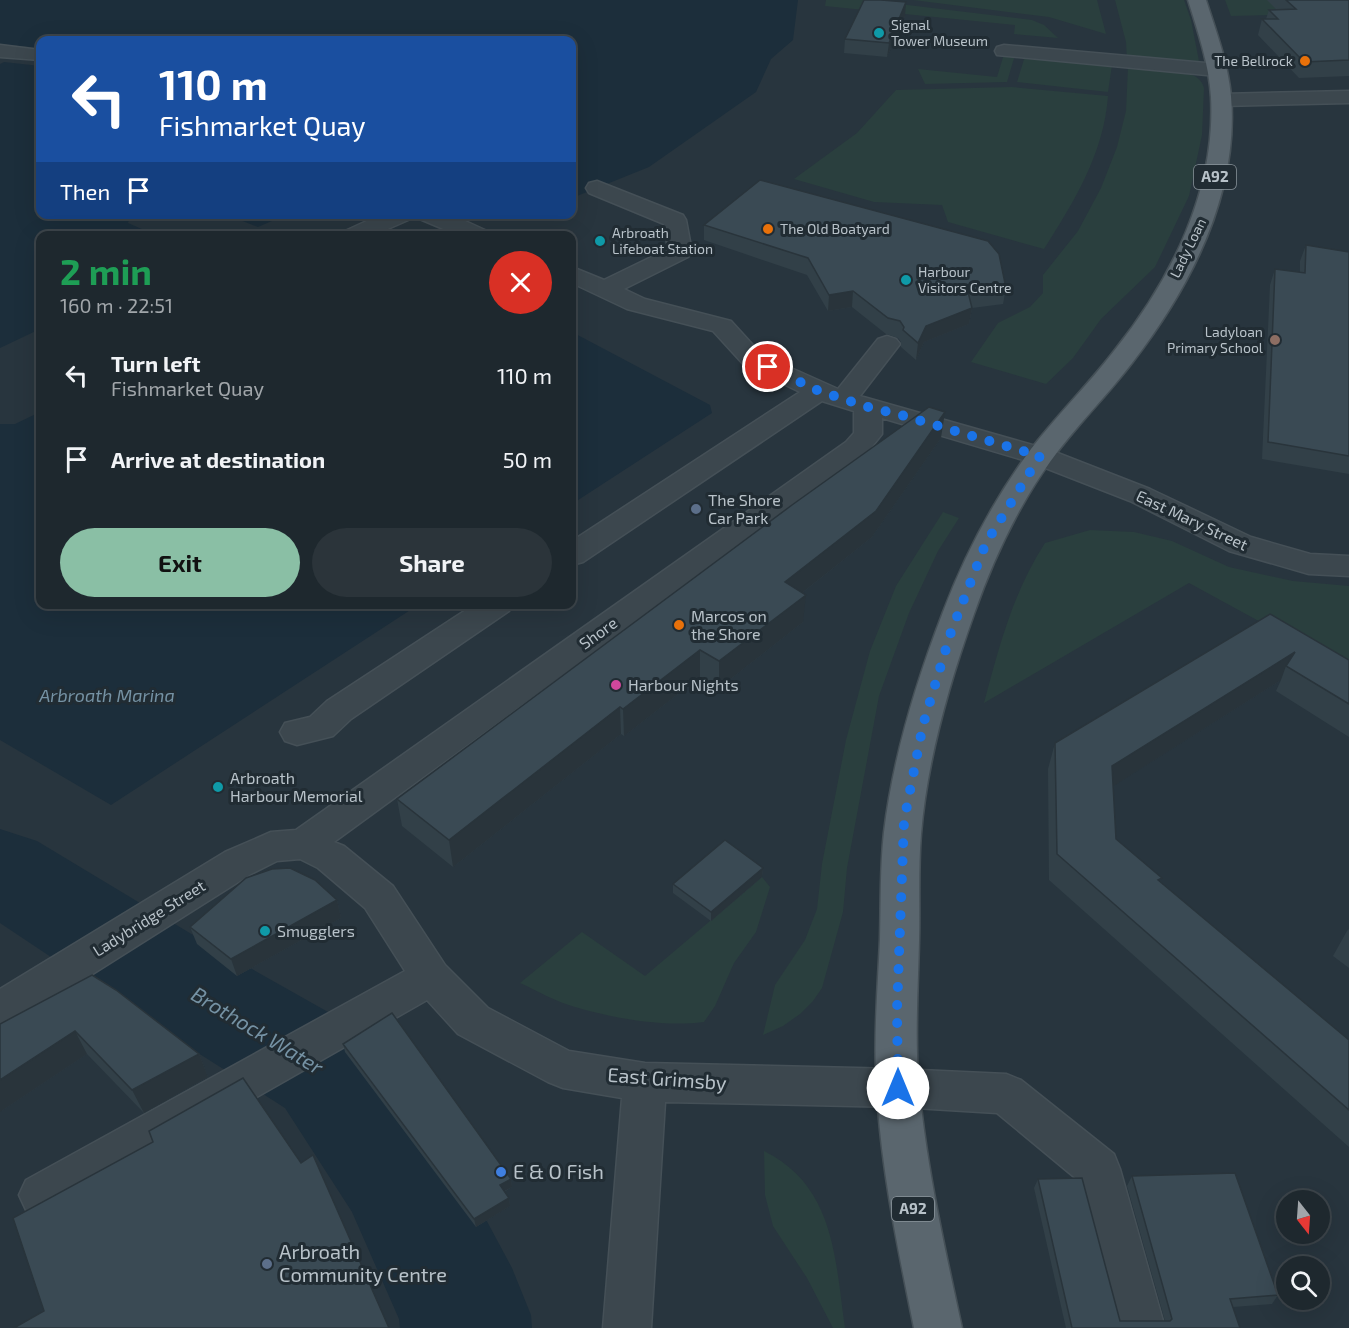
<!DOCTYPE html>
<meta charset="utf-8">
<style>
:root{--surface:#1e282e;--page:#2b343a;--text:#f1f3f6;--muted:#a1a6aa;--line:#3c444a;--accent:#8abfa5}
body{margin:0;font-family:"Exo 2",sans-serif;background:var(--page);color:var(--text);height:100vh;display:flex;flex-direction:column;font-size:22px;white-space:nowrap}
*{box-sizing:border-box;margin:0}
p{font-size:20px;color:var(--muted)}
.icon{flex:none;width:33px;height:33px;fill:none;stroke:currentColor;stroke-width:2;stroke-linecap:round;stroke-linejoin:round}
.map{position:relative;flex:1;overflow:hidden}
.side{position:absolute;left:36px;top:231px;width:540px;height:378px;display:flex;flex-direction:column;background:var(--surface);border-radius:12px;box-shadow:0 6px 24px #0002,0 0 0 2px var(--line)}
.side>*{flex:none}
.guide{position:absolute;left:36px;top:36px;width:540px;height:183px;border-radius:12px;box-shadow:0 6px 24px #0002,0 0 0 2px var(--line);background:#1a4fa0;color:#fff;overflow:hidden}
.needle{width:39px;rotate:163deg}
.tools{position:absolute;left:1276px;top:1190px;display:grid;gap:12px}
.tools a{display:grid;place-items:center;width:54px;height:54px;border-radius:50%;background:var(--surface);box-shadow:0 6px 24px #0002,0 0 0 2px var(--line);font-size:30px}
.pin{position:absolute;display:grid;place-items:center;width:51px;height:51px;color:#fff;margin:-26px;border:3px solid #fff;border-radius:50%;box-shadow:0 2px 6px #0007}
.me{position:absolute;width:66px;margin:-33px;rotate:0deg;stroke-linejoin:round;filter:drop-shadow(0 0 4px #0008)}
.turn{display:flex;align-items:center;gap:21px;height:126px;padding:0 24px;font-size:27px}
.turn .icon{width:78px;height:78px;stroke-width:2.5}
.turn b{display:block;font-size:42px;line-height:51px}
.then{display:flex;align-items:center;height:57px;padding:0 24px;background:#0003;gap:12px;font-size:22px}
.round{display:grid;place-items:center;flex:none;width:63px;height:63px;border-radius:32px;background:var(--page)}
.summary{display:flex;align-items:center;justify-content:space-between;height:102px;padding:0 24px}
h1{font-size:36px;font-weight:700;line-height:45px;color:#1e9e55}
.button{display:flex;gap:12px;margin-top:auto;padding:12px 24px}
.button a{flex:1;height:69px;border-radius:36px;background:var(--accent);color:#111;font-size:24px;font-weight:700;line-height:69px;text-align:center}
.button a+a{background:var(--page);color:var(--text)}
ul{padding:0;list-style:none}
li{display:flex;align-items:center;gap:18px;height:84px;padding:0 24px}
li div{flex:1}
li b{display:block;font-size:22px}
li em{font-style:normal}
.map>svg:first-child{display:block}
.green{fill:#2a3f3e}
.water{fill:#1c2e3b}
.lines{fill:none;stroke-linecap:round;stroke-linejoin:round}
.river{fill:#1c2e3b;fill-rule:evenodd}
.minor-casing{stroke:#455057;stroke-width:3}
.major-casing{stroke:#455057;stroke-width:3}
.minor{fill:#3c474e;fill-rule:evenodd}
.major{fill:#5a666e;fill-rule:evenodd}
.wall{fill:#324048}
.shaded-wall{fill:#29343b}
.building{fill:#3a4a54;stroke:#29343b;stroke-width:1.5}
.route{stroke:#1a73e8;stroke-width:10;stroke-dasharray:0 18}
.culture-dot{fill:#0f9aa8;stroke:#212c33;stroke-width:2}
.food-dot{fill:#e8710a;stroke:#212c33;stroke-width:2}
.education-dot{fill:#8d6e63;stroke:#212c33;stroke-width:2}
.service-dot{fill:#5c6f8a;stroke:#212c33;stroke-width:2}
.hotel-dot{fill:#d1479c;stroke:#212c33;stroke-width:2}
.shop-dot{fill:#3f7fe0;stroke:#212c33;stroke-width:2}
.labels{text-anchor:middle;stroke-width:6;stroke-linejoin:round;paint-order:stroke}
.far-poi-label{font-size:14px;fill:#b8c2c9;stroke:#212c33;text-anchor:start}
.far-street-label{font-size:14px;fill:#b8c2c9;stroke:#212c33}
.shield{fill:#212c33;stroke:#8b959c;stroke-width:1.5}
.shield-label{font-size:15px;font-weight:bold;fill:#b8c2c9}
.poi-label{font-size:16px;fill:#b8c2c9;stroke:#212c33;text-anchor:start}
.street-label{font-size:16px;fill:#b8c2c9;stroke:#212c33}
.water-label{font-size:18px;font-style:italic;fill:#7592a4;stroke:#212c33}
.near-street-label{font-size:20px;fill:#b8c2c9;stroke:#212c33}
.near-poi-label{font-size:20px;fill:#b8c2c9;stroke:#212c33;text-anchor:start}
.near-water-label{font-size:21px;font-style:italic;fill:#7592a4;stroke:#212c33}
</style>
<div class="map">
<svg width="1349" height="1328" viewBox="0 0 1349 1328">
<rect width="100%" height="100%" fill="#28353e"/>
<path class="green" d="M826 0H866L1032 20 1044 25 1058 38 1014 34 1015 25 825 6Z
M913 0H1097L1106 34 1049 17Z
M1115 0H1184L1191 20 1199 61 1190 64 1127 60 1126 42Z
M1225 0H1349V13L1231 16Z
M1004 54 1015 55 1007 82 925 84 918 69 997 77Z
M1025 56 1112 65 1108 92 1017 82Z
M1128 67C1146 68 1200 65 1204 88L1202 135 1189 196 1155 267 1101 319 1073 358 1046 384 971 362 998 323 1030 307 1043 293V275L1078 231 1101 188 1117 147 1126 111Z
M1012 87 1108 96C1104 153 1074 202 1044 249L948 222 942 205 874 202 794 179 857 133 896 90Z
M943 512 959 518 938 551 909 613 879 696 847 868 843 912 822 988 813 1001 800 1014 783 1026 763 1035 775 985 805 940 817 909 822 864 846 740 870 651 896 586Z
M1090 530 1134 532 1172 541 1229 567 1293 581 1349 586V670L1189 583 984 703C999 647 1013 592 1045 543Z
M762 877 770 887 756 932 734 963 715 1006 704 1022C662 1027 617 1019 575 1007 556 1002 538 991 520 983L582 932 645 976Z
M764 1151C835 1186 835 1259 845 1328H833L807 1278 773 1226 765 1195Z"/>
<path class="water" d="M0 0H798L793 40 771 59 756 92 649 167 572 198V40H40V48L0 44Z
M4 62 40 66V214L131 215 128 223 156 235 40 236V329L0 348V64Z
M227 215H286L258 227Z
M572 332 710 405 712 413 572 504Z
M40 412V604L418 605 111 805 0 740V424H15Z"/>
<g class="lines">
<path class="river" d="M0 829 37 841 213 947 367 1034 438 1130 512 1268 531 1315 532 1328H400L399 1319 352 1212 285 1108 135 1013 0 923Z"/>
<g class="minor-casing">
<path id="minor" d="M0 45 40 50V60L0 57Z
M1004 45 1217 64 1224 66 1226 70 1224 74 1217 76 997 55 995 51 997 47Z
M1349 91V103L1222 106 1215 104 1212 100 1215 96 1222 94Z
M597 181 683 215 686 220 692 252 688 257 624 289 645 299 731 321 762 355 838 389 878 339 887 336 896 339 900 344 860 396 1050 450 1150 489 1251 537 1310 554 1349 556V576L1309 574 1229 551 1130 501 1030 462 882 418V434L866 454 334 842 344 846 393 886 445 965 488 1008 569 1051 645 1063 898 1069 1006 1074 1021 1080 1114 1154 1120 1169 1165 1328H1117L1079 1181 997 1113 898 1107 665 1102 651 1328H603L622 1098 563 1088 548 1082 458 1034 427 1000 58 1210 42 1217 26 1210 19 1195 26 1180 405 971 365 908 318 868 300 859 277 861 251 874 15 1023 0 1028V989L225 852 271 832 296 830 846 442 854 433V411L822 401 583 562 572 565V541L800 392 744 365 713 331 627 309 572 283V267L604 280 668 249 664 224 589 193 586 188 589 183Z
M382 214H450L487 231 490 236H460L415 217 372 236H342L345 231Z
M475 604H513L509 611 351 719 333 736 297 745 285 741 280 732 285 723 310 717 327 701Z"/>
</g>
<g class="major-casing">
<path id="major" d="M1188 0H1206C1216 31 1228 63 1231 96 1239 194 1190 288 1132 363 1106 397 1075 427 1050 462 1017 508 993 560 974 614 949 684 927 760 921 834 918 870 920 906 919 941 918 986 915 1031 918 1076 925 1161 944 1245 962 1328H914C897 1244 879 1160 876 1074 874 1029 878 984 880 939 881 903 880 867 884 832 893 757 916 682 943 612 965 554 994 499 1031 449 1057 415 1088 385 1114 351 1171 280 1216 190 1211 97 1209 64 1198 32 1188 0Z"/>
</g>
<use href="#minor" class="minor"/>
<use href="#major" class="major"/>
</g>
<path class="wall" d="M1267 0H1349V76L1299 78 1258 35 1262 19H1266L1269 10 1276 9Z
M905 16 887 57 844 53 845 39Z
M704 225 1006 288 1003 304 972 308 969 324 924 342 916 360 901 347V342L898 338 886 334 852 307 828 311 807 275 704 240Z
M1306 245 1349 252V474L1262 459 1270 285 1275 269 1300 272V261Z
M941 438 872 537 802 593 803 622 719 688 700 677 624 736 621 734 453 867 402 826 397 799Z
M1270 614 1349 660V737L1276 691 1281 680 1113 786 1116 839 1160 882 1349 1040V1147L1049 880 1048 769 1055 743Z
M763 868 762 877 711 921 673 893V884Z
M337 900 341 918 237 976 197 944 190 927Z
M1349 929V968L1333 956 1347 931Z
M116 990 199 1054 208 1077 144 1113 87 1054 0 1112Z
M343 1044 511 1179 512 1187 504 1192 509 1198 510 1206 476 1227 345 1052Z
M1132 1176 1278 1295 1272 1304 1233 1307 1240 1328H1066L1034 1188 1038 1179 1120 1321H1165L1127 1186Z"/>
<path class="shaded-wall" d="M906 2 905 16 887 57 889 43Z
M853 291 852 307 828 311 829 295Z
M972 308 969 324 924 342 916 360 918 343 926 326Z
M945 412 941 438 872 537 783 608 785 582Z
M806 595 803 622 719 688V661Z
M700 650V677L624 736 623 709Z
M1295 652 1286 666 1281 680 1104 792 1112 766Z
M620 707 621 734 453 867 449 840Z
M763 868 762 877 711 921V912Z
M337 900 341 918 237 976 231 959Z
M75 1031 87 1054 0 1112V1080Z
M199 1054 208 1077 144 1113 132 1090Z
M511 1179 512 1187 501 1193 500 1185Z
M509 1198 510 1206 476 1227 474 1219Z"/>
<path class="building" d="M864 0H881L906 2 889 43 845 39Z
M1286 0H1349V60L1304 62 1262 19H1278L1269 10 1296 9Z
M760 180 988 241 999 254 1006 288 968 292 972 308 926 326 918 343 903 330 904 327 900 321 888 318 853 291 829 295 808 258 704 225Z
M1306 245 1349 252V456L1268 442 1275 269 1305 273Z
M929 407 945 412 876 511 785 582 806 595 719 661 700 650 623 709 620 707 449 840 397 799 792 505Z
M1270 614 1349 660V704L1286 666 1295 652 1112 766 1116 839 1162 878 1158 880 1349 1040V1110L1057 854 1055 743Z
M725 840 763 868 711 912 673 884Z
M290 868 315 880 337 900 231 959 190 927 246 878 272 869Z
M92 975 116 990 199 1054 132 1090 75 1031 0 1080V1024Z
M392 1013 511 1179 500 1185 509 1198 474 1219 343 1044Z
M243 1078 301 1163 313 1155 389 1328H14L44 1311 13 1218 153 1142 149 1131Z
M1235 1173 1278 1295 1230 1299 1240 1328H1072L1038 1179 1082 1178 1120 1321H1170L1172 1319 1132 1176Z"/>
<g class="lines">
<path class="route" d="M768 367 819 391 868 407 901 415 1040 456 986 543 951 632 923 725 904 821 897 1010 898 1088"/>
</g>
<g class="culture-dot">
<circle cx="879" cy="33" r="6"/>
<circle cx="600" cy="241" r="6"/>
<circle cx="906" cy="280" r="6"/>
<circle cx="218" cy="787" r="6"/>
<circle cx="265" cy="931" r="6"/>
</g>
<g class="food-dot">
<circle cx="1305" cy="61" r="6"/>
<circle cx="768" cy="229" r="6"/>
<circle cx="679" cy="625" r="6"/>
</g>
<circle class="education-dot" cx="1275" cy="340" r="6"/>
<g class="service-dot">
<circle cx="696" cy="509" r="6"/>
<circle cx="267" cy="1264" r="6"/>
</g>
<circle class="hotel-dot" cx="616" cy="685" r="6"/>
<circle class="shop-dot" cx="501" cy="1172" r="6"/>
<g class="labels">
<g class="far-poi-label">
<text x="891" y="30">Signal<tspan x="891" dy="16">Tower Museum</tspan></text>
<text x="1293" y="66" text-anchor="end">The Bellrock</text>
<text x="780" y="234">The Old Boatyard</text>
<text x="612" y="238">Arbroath<tspan x="612" dy="16">Lifeboat Station</tspan></text>
<text x="918" y="277">Harbour<tspan x="918" dy="16">Visitors Centre</tspan></text>
<text x="1263" y="337" text-anchor="end">Ladyloan<tspan x="1263" dy="16">Primary School</tspan></text>
</g>
<g class="far-street-label">
<text transform="translate(1188 248) rotate(-64)" y="5">Lady Loan</text>
</g>
<g class="shield">
<rect x="1194" y="165" width="42" height="24" rx="4.5"/>
<rect x="892" y="1197" width="42" height="24" rx="4.5"/>
</g>
<g class="shield-label">
<text x="1215" y="182">A92</text>
<text x="913" y="1214">A92</text>
</g>
<g class="poi-label">
<text x="708" y="506">The Shore<tspan x="708" dy="18">Car Park</tspan></text>
<text x="691" y="622">Marcos on<tspan x="691" dy="18">the Shore</tspan></text>
<text x="628" y="691">Harbour Nights</text>
<text x="230" y="784">Arbroath<tspan x="230" dy="18">Harbour Memorial</tspan></text>
<text x="277" y="937">Smugglers</text>
</g>
<g class="street-label">
<text transform="translate(1192 520) rotate(25)" y="6">East Mary Street</text>
<text transform="translate(598 633) rotate(-36)" y="6">Shore</text>
<text transform="translate(149 918) rotate(-32)" y="6">Ladybridge Street</text>
</g>
<g class="water-label">
<text x="107" y="702">Arbroath Marina</text>
</g>
<g class="near-street-label">
<text transform="translate(667 1079) rotate(4)" y="7">East Grimsby</text>
</g>
<g class="near-poi-label">
<text x="513" y="1179">E &amp; O Fish</text>
<text x="279" y="1259">Arbroath<tspan x="279" dy="23">Community Centre</tspan></text>
</g>
<g class="near-water-label">
<text transform="translate(257 1031) rotate(31)" y="7">Brothock Water</text>
</g>
</g>
</svg>
<div class="tools">
<a><svg class="needle" viewBox="-14 -14 28 28"><path d="M0-13l5 13h-10z" fill="#e53935"/><path d="M0 13l5-13h-10z" fill="#a1a6aa"/></svg></a>
<a><svg class="icon" aria-label="search" viewBox="0 0 24 24"><circle cx="10" cy="10" r="6"/><path d="M15 15l6 6"/></svg></a>
</div>
<div class="pin" style="left:768px;top:367px;background:#d93025"><svg class="icon" aria-label="arrive" viewBox="0 0 24 24"><path d="M6 21V4h12l-3 4 3 4H6"/></svg></div>
<svg class="me" style="left:898px;top:1088px" viewBox="-20 -20 40 40"><circle r="19" fill="#fff"/><path d="M0-13L10 11 0 6-10 11z" fill="#1a73e8"/></svg>
<div class="guide">
<div class="turn"><svg class="icon" aria-label="left" viewBox="0 0 24 24"><path d="M17 20v-9H6M10 6l-5 5 5 5"/></svg><div><b>110 m</b>Fishmarket Quay</div></div>
<div class="then">Then<svg class="icon" aria-label="arrive" viewBox="0 0 24 24"><path d="M6 21V4h12l-3 4 3 4H6"/></svg></div>
</div>
<section class="side">
<div class="summary"><div><h1>2 min</h1><p>160 m · 22:51</p></div><a class="round" style="background:#d93025;color:#fff"><svg class="icon" aria-label="close" viewBox="0 0 24 24"><path d="M6 6l12 12M18 6L6 18"/></svg></a></div>
<ul>
<li><svg class="icon" aria-label="left" viewBox="0 0 24 24"><path d="M17 20v-9H6M10 6l-5 5 5 5"/></svg><div><b>Turn left</b><p>Fishmarket Quay</p></div><em>110 m</em></li>
<li><svg class="icon" aria-label="arrive" viewBox="0 0 24 24"><path d="M6 21V4h12l-3 4 3 4H6"/></svg><div><b>Arrive at destination</b></div><em>50 m</em></li>
</ul>
<div class="button"><a>Exit</a><a>Share</a></div>
</section>
</div>
